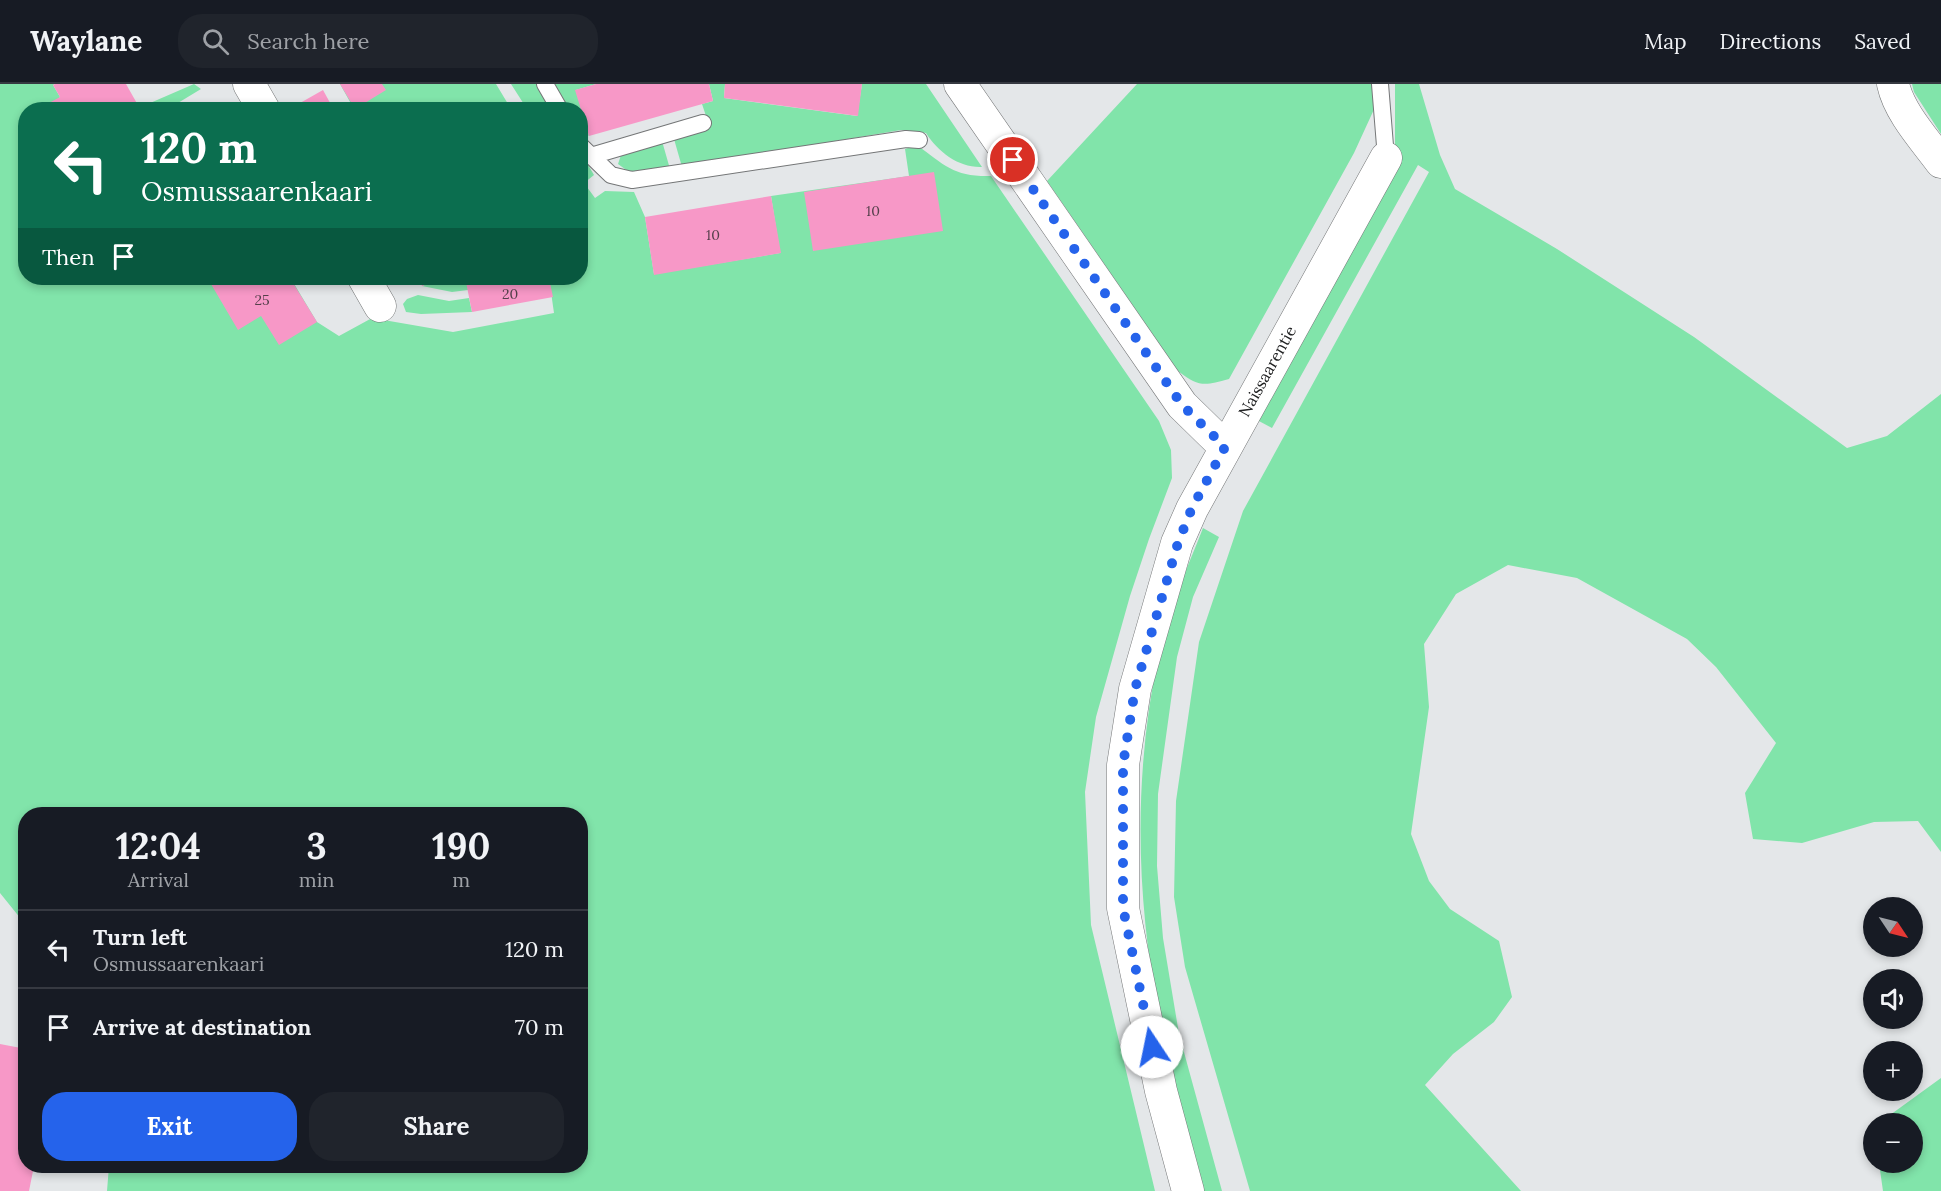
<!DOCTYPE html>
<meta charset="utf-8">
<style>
:root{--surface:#171b24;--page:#20242c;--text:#f1f3f6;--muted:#9ea1a6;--line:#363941;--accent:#2563eb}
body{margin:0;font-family:Lora,serif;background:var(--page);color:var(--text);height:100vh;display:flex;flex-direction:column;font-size:22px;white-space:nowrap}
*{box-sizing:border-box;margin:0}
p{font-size:20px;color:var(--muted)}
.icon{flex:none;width:33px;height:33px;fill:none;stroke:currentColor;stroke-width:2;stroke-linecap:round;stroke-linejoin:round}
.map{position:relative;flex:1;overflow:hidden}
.panel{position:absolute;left:18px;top:723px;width:570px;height:366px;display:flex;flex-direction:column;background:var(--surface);border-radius:24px;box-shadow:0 3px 9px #0003}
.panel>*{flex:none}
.hud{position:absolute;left:18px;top:18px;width:570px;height:183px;border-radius:24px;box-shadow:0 3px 9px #0003;background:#0b6e4f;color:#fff;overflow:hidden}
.needle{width:39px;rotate:125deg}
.fabs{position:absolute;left:1863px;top:813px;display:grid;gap:12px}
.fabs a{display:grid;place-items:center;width:60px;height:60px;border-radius:50%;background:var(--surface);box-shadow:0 3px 9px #0003;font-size:30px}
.pin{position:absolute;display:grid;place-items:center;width:51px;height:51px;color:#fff;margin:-26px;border:3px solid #fff;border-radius:50%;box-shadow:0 2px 6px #0007}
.me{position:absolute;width:66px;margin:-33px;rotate:349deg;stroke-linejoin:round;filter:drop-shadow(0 0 4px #0008)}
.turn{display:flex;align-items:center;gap:21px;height:126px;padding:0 24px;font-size:27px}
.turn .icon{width:78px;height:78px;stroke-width:2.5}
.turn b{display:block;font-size:42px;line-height:51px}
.then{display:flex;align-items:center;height:57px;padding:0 24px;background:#0003;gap:12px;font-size:22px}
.eta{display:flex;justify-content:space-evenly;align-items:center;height:102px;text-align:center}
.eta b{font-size:36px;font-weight:700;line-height:42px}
.cta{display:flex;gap:12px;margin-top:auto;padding:12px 24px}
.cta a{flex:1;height:69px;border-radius:24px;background:var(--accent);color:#fff;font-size:24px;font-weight:700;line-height:69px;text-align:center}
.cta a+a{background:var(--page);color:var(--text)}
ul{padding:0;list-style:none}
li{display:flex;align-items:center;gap:18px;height:78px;padding:0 24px;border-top:2px solid var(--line)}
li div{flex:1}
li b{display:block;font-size:22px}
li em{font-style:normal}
header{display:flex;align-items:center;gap:36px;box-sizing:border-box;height:84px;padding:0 30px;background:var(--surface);border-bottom:2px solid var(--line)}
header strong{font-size:28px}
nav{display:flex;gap:33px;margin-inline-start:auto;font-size:21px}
.search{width:420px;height:54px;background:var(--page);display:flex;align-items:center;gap:15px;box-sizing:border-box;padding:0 21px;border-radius:24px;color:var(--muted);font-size:22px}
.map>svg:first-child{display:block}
.green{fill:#81e4aa}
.building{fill:#f798c7}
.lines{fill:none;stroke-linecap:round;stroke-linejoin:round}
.lane-casing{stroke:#747677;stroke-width:18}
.street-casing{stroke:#747677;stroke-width:33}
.lane{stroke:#fff;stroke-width:16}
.street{stroke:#fff;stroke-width:32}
.route{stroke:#2563eb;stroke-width:10;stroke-dasharray:0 18}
.labels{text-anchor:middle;stroke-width:4.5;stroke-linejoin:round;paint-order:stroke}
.number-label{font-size:14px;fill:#56404c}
.street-label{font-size:16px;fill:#212223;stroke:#fff}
</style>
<header>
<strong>Waylane</strong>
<div class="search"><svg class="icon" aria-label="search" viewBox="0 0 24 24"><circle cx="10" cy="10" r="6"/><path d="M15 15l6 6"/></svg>Search here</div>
<nav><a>Map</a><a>Directions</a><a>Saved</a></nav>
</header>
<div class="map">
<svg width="1941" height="1107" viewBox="0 0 1941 1107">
<rect width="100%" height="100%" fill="#e4e7e9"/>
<path class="green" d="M0 0H55L53 1 60 13 53 25 26 26V194H300L293 198 317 238 339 252 372 234 453 248 554 229 549 194H580L581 69 594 91 584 99 595 114 605 107 634 108 645 133 654 190 780 169 771 112 909 92 905 65 917 61C945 82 955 93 991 92L1159 337 1171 366 1172 394 1149 455 1130 512 1096 633 1085 708 1091 841 1155 1107H107L109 1082H580V730H26L25 840 0 809Z
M194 0 201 5 168 25 134 26Z
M340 0H496L511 25H354Z
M511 0H538L553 25H527Z
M555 0H596L576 6 589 52 581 45 580 26 569 25Z
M709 0H725L724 14 857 32 862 0H926L982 83C959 84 938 68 926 49L901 46 682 83 674 55 710 44 702 20 713 17Z
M1137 0H1374L1376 21 1354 69 1229 295C1204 302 1199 303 1178 287L1047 97Z
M1395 0H1419L1440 71 1455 105 1557 165 1694 253 1847 364 1887 352 1941 310V768L1918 737 1874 738 1802 759 1753 755 1745 709 1776 659 1716 583 1687 555 1577 494 1508 481 1456 510 1424 560 1429 623 1411 750 1429 797 1450 825 1499 857 1512 913 1494 938 1453 970 1425 1001 1521 1107H1250L1185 883 1174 813 1176 717 1199 558 1243 427 1429 88 1418 81 1272 344 1257 336 1395 66Z
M1912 0H1941V50L1914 8Z
M662 57 670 85 629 88 618 80 621 71Z
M443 194H479V195L467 198 468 206 452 208 422 202Z
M418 211 449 217 469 214 472 228 421 230 406 228 403 220 407 215Z
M1203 444 1219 453 1193 513 1177 573 1158 710 1157 782 1163 854 1179 950 1222 1107H1204C1191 1054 1173 1002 1162 948 1136 821 1132 696 1159 569 1168 526 1187 485 1203 444Z
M1941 994V1107H1883L1879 1079 1912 1078V1040L1879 1039Z"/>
<path class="building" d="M55 0H126L139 23 134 26H53L49 19 60 13 53 1Z
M340 0H382L386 6 355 25Z
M596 0H709L713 17 589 52 575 6Z
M725 0H862L858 32 724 14Z
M323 6 334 26H294L293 23Z
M934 88 943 147 813 167 804 108Z
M771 112 781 169 654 191 645 133Z
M222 194H290L317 238 279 261 261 232 238 246 211 200Z
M419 194H443L422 202Z
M479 194H549L553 213 472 228 466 198 479 195Z
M0 960 26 965V1082H34L29 1107H0Z"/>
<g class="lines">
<g class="lane-casing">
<path id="lane" d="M545 0 560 26
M1380 0 1386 74
M580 61 611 91 632 96 906 55 919 56
M591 72 703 39"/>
</g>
<g class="street-casing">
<path id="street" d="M249 0 264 26
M960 0 1182 321 1225 363
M1893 0C1899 28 1924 55 1941 78
M364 194 380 222
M1188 1107 1161 1007 1123 824V681L1135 605 1177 459 1192 425 1386 74"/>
</g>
<use href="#lane" class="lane"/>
<use href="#street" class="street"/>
</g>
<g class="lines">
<path class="route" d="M1013 76 1182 321 1225 363 1192 424 1178 459 1135 605 1123 681V824L1152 963"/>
</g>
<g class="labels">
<g class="number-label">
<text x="873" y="132">10</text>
<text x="713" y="156">10</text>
<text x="510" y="215">20</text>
<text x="262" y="221">25</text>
</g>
<g class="street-label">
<text transform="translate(1267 287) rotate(-61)" y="6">Naissaarentie</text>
</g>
</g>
</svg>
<div class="fabs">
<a><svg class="needle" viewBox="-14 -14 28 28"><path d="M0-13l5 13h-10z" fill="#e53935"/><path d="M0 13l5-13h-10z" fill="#9ea1a6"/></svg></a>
<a><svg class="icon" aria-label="sound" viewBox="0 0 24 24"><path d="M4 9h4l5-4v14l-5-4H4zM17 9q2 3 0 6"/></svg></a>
<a>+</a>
<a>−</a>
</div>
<div class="pin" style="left:1013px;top:76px;background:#d93025"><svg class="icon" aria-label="arrive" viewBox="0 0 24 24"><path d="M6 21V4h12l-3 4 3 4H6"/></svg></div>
<svg class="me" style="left:1152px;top:963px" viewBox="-20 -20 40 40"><circle r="19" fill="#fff"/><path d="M0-13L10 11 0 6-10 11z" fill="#2563eb"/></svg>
<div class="hud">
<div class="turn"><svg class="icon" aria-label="left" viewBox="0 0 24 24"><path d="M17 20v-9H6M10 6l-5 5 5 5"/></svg><div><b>120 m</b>Osmussaarenkaari</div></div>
<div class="then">Then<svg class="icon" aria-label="arrive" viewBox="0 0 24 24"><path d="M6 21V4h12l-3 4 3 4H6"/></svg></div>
</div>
<section class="panel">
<div class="eta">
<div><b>12:04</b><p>Arrival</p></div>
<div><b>3</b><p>min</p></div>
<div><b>190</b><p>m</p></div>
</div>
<ul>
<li><svg class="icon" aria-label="left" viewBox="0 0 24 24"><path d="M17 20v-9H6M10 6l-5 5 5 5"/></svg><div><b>Turn left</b><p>Osmussaarenkaari</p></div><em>120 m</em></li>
<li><svg class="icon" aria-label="arrive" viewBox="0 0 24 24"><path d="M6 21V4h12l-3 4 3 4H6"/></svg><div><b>Arrive at destination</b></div><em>70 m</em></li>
</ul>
<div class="cta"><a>Exit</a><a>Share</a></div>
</section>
</div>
